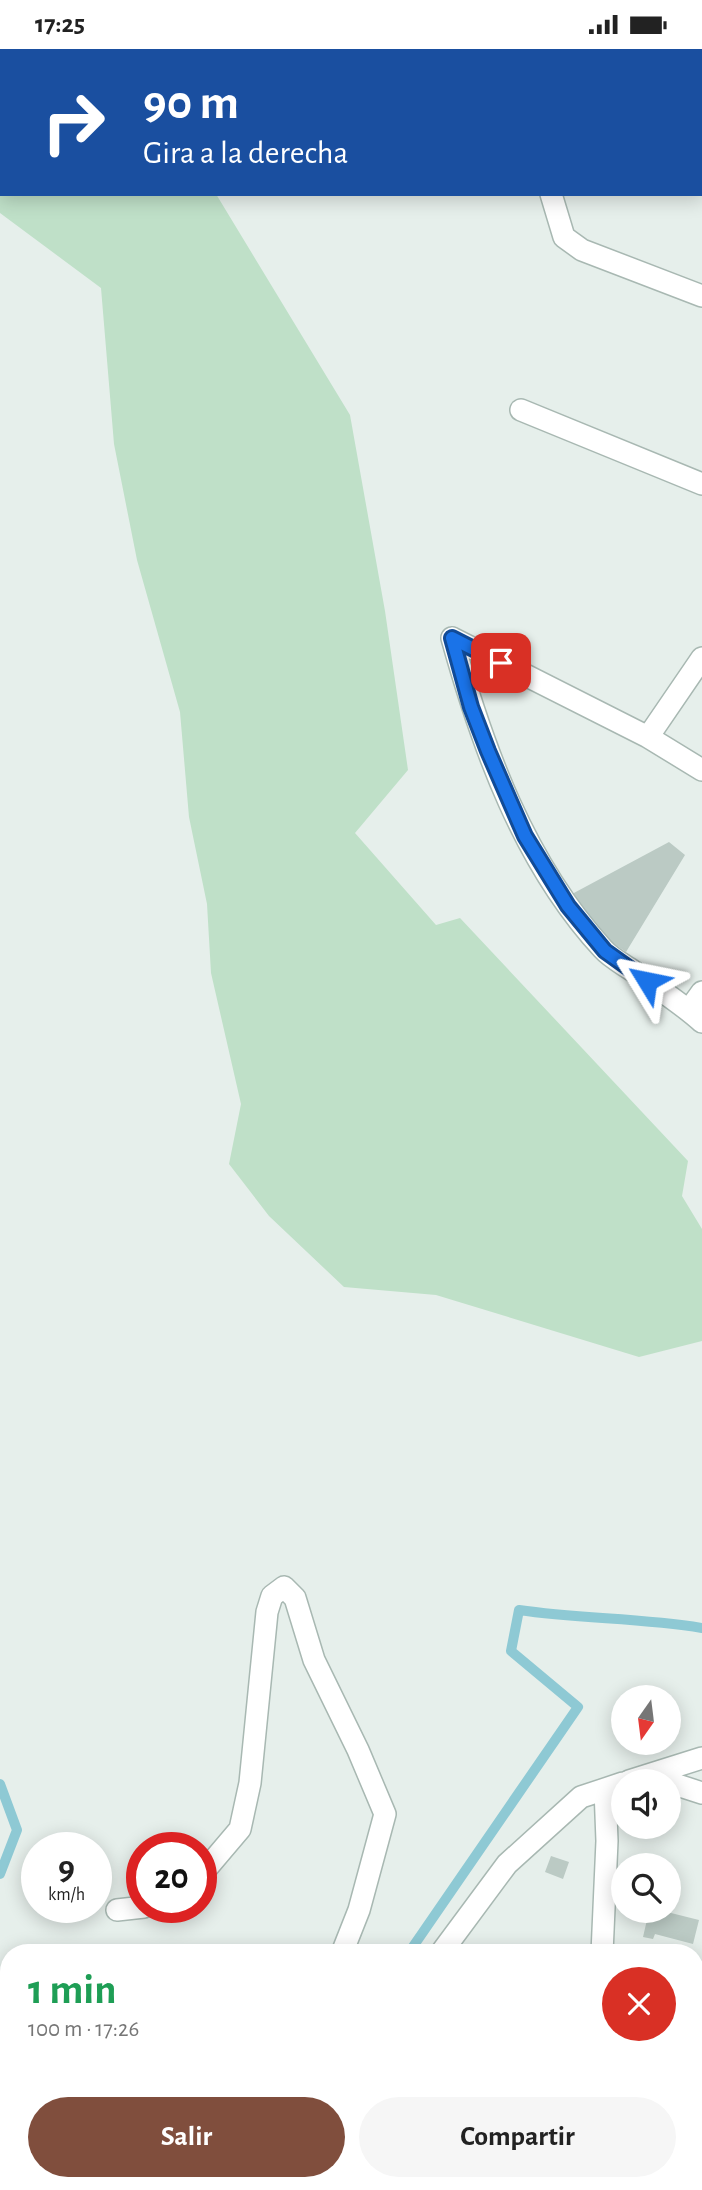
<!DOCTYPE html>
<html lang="es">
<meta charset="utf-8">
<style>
:root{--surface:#fff;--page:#f6f6f6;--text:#222;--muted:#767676;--accent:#804e3d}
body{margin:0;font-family:"Alegreya Sans",sans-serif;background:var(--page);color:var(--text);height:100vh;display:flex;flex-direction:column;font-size:26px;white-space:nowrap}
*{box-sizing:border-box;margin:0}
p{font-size:23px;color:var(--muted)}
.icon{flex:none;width:38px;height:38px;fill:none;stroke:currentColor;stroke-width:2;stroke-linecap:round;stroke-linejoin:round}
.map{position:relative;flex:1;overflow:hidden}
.sheet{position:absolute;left:0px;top:1895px;width:704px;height:247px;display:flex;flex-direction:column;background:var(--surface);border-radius:28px 28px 0 0;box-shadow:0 4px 18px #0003}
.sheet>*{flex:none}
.banner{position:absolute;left:0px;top:0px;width:704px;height:147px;box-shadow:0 4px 18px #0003;background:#1a4fa0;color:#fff;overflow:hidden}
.needle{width:46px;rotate:194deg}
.controls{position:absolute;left:611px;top:1636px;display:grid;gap:14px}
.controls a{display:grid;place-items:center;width:70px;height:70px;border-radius:50%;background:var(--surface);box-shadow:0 4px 18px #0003;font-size:35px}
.speed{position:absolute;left:21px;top:1783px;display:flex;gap:14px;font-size:35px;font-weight:700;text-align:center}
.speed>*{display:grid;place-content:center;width:91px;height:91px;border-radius:50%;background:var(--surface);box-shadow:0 4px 18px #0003;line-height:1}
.speed small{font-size:18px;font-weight:400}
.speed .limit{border:10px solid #d22;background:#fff;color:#111}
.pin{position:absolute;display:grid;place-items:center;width:60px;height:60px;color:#fff;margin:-30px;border-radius:14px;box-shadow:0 4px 10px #0006}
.me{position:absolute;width:77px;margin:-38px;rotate:305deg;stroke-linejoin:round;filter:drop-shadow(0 0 5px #0008)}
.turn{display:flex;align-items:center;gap:24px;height:147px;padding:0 28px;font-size:32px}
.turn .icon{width:91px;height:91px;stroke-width:2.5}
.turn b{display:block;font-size:49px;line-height:60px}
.round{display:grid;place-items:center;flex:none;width:74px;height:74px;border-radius:37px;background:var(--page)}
.head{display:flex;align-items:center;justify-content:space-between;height:119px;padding:0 28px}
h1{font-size:42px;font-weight:700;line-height:52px;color:#1e9e55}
.primary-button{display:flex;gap:14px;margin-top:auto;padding:14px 28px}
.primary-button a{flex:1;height:80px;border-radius:42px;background:var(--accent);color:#fff;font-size:28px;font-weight:700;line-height:80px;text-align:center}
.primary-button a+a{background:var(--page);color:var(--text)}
.status{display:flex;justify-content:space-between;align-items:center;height:49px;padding:0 35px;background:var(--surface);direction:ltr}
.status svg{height:19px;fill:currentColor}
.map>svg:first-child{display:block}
.green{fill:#bfe0c8}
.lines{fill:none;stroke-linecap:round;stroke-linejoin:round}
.stream{stroke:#8ec9d4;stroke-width:10}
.building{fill:#bbcac4}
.minor-casing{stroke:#a8b8b2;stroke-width:24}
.minor{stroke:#fff;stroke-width:21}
.route-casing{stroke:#114b97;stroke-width:18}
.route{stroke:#1a73e8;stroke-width:12}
</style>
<div class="status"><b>17:25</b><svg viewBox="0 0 49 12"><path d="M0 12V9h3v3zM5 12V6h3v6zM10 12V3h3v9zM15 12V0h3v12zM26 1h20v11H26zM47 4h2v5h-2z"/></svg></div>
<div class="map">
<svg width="702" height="2141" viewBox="0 0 702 2141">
<rect width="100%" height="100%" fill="#e6efeb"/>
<path class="green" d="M0 0H131L132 2H2V145H216L350 366 385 562 408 721 355 784 436 876 460 869 688 1112 682 1147 702 1180V1292L639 1308 436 1246 344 1238 269 1167 229 1115 241 1055 211 924 207 855 189 768 180 663 137 511 114 395 101 239 0 164Z"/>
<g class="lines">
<path class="stream" d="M0 1735 17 1781 0 1825
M402 1904 410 1902 578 1658 511 1602 519 1561C580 1570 641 1569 702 1579
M226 2141 229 2133"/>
</g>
<path class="building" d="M669 793 685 806 626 903 597 883 572 845Z
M551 1807 569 1813 563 1830 545 1823Z
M649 1862H663L699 1871 693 1895 655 1885 653 1890 643 1888Z
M695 1931 702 1933 697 1961 702 1963V1992L695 1989Z"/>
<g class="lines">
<g class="minor-casing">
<path id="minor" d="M353 0 355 2
M547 0 552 2
M330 2V0
M510 2V0
M551 145 564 188 582 201 702 247
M521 361 702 435
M452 589C483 700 524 814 603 900 611 909 623 915 633 922 656 938 681 954 702 973
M452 589 648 688 702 721
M648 688 702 609
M689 961 702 943
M629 1732 702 1709
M668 1733 702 1744
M201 1826 240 1780 250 1734 267 1563 272 1547 284 1538 295 1549 314 1611 358 1701 385 1765 359 1861 342 1904
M117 1861 144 1858
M441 1904 507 1815 581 1748 623 1734
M602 1904 607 1792 605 1740
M695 2014 702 2017
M695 2063 702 2066
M295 2133 323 2141
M250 2141 253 2133
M445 2141 447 2133"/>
</g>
<use href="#minor" class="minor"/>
</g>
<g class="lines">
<g class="route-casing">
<path id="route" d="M501 614 452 589 471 658 488 702 525 787 568 857 605 902 647 932"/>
</g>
<use href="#route" class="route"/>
</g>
</svg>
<div class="controls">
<a><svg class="needle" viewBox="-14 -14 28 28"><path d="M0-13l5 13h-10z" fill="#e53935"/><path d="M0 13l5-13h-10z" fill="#767676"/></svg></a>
<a><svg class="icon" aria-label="sound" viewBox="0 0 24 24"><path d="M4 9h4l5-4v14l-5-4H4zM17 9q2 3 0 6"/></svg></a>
<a><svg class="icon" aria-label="search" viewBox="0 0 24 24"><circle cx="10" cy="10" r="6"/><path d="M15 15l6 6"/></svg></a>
</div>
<div class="speed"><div>9<small>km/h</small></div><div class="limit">20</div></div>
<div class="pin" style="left:501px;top:614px;background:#d93025"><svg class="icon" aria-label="arrive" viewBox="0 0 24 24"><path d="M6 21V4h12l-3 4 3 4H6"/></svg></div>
<svg class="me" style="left:647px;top:932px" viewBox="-20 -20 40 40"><path d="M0-17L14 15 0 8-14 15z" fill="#1a73e8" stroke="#fff" stroke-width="4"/></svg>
<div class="banner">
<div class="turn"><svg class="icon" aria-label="right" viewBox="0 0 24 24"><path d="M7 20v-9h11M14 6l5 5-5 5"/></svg><div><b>90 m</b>Gira a la derecha</div></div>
</div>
<section class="sheet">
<div class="head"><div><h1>1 min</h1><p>100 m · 17:26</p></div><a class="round" style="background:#d93025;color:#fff"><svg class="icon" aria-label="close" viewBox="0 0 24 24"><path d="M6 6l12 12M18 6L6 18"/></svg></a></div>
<div class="primary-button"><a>Salir</a><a>Compartir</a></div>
</section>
</div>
